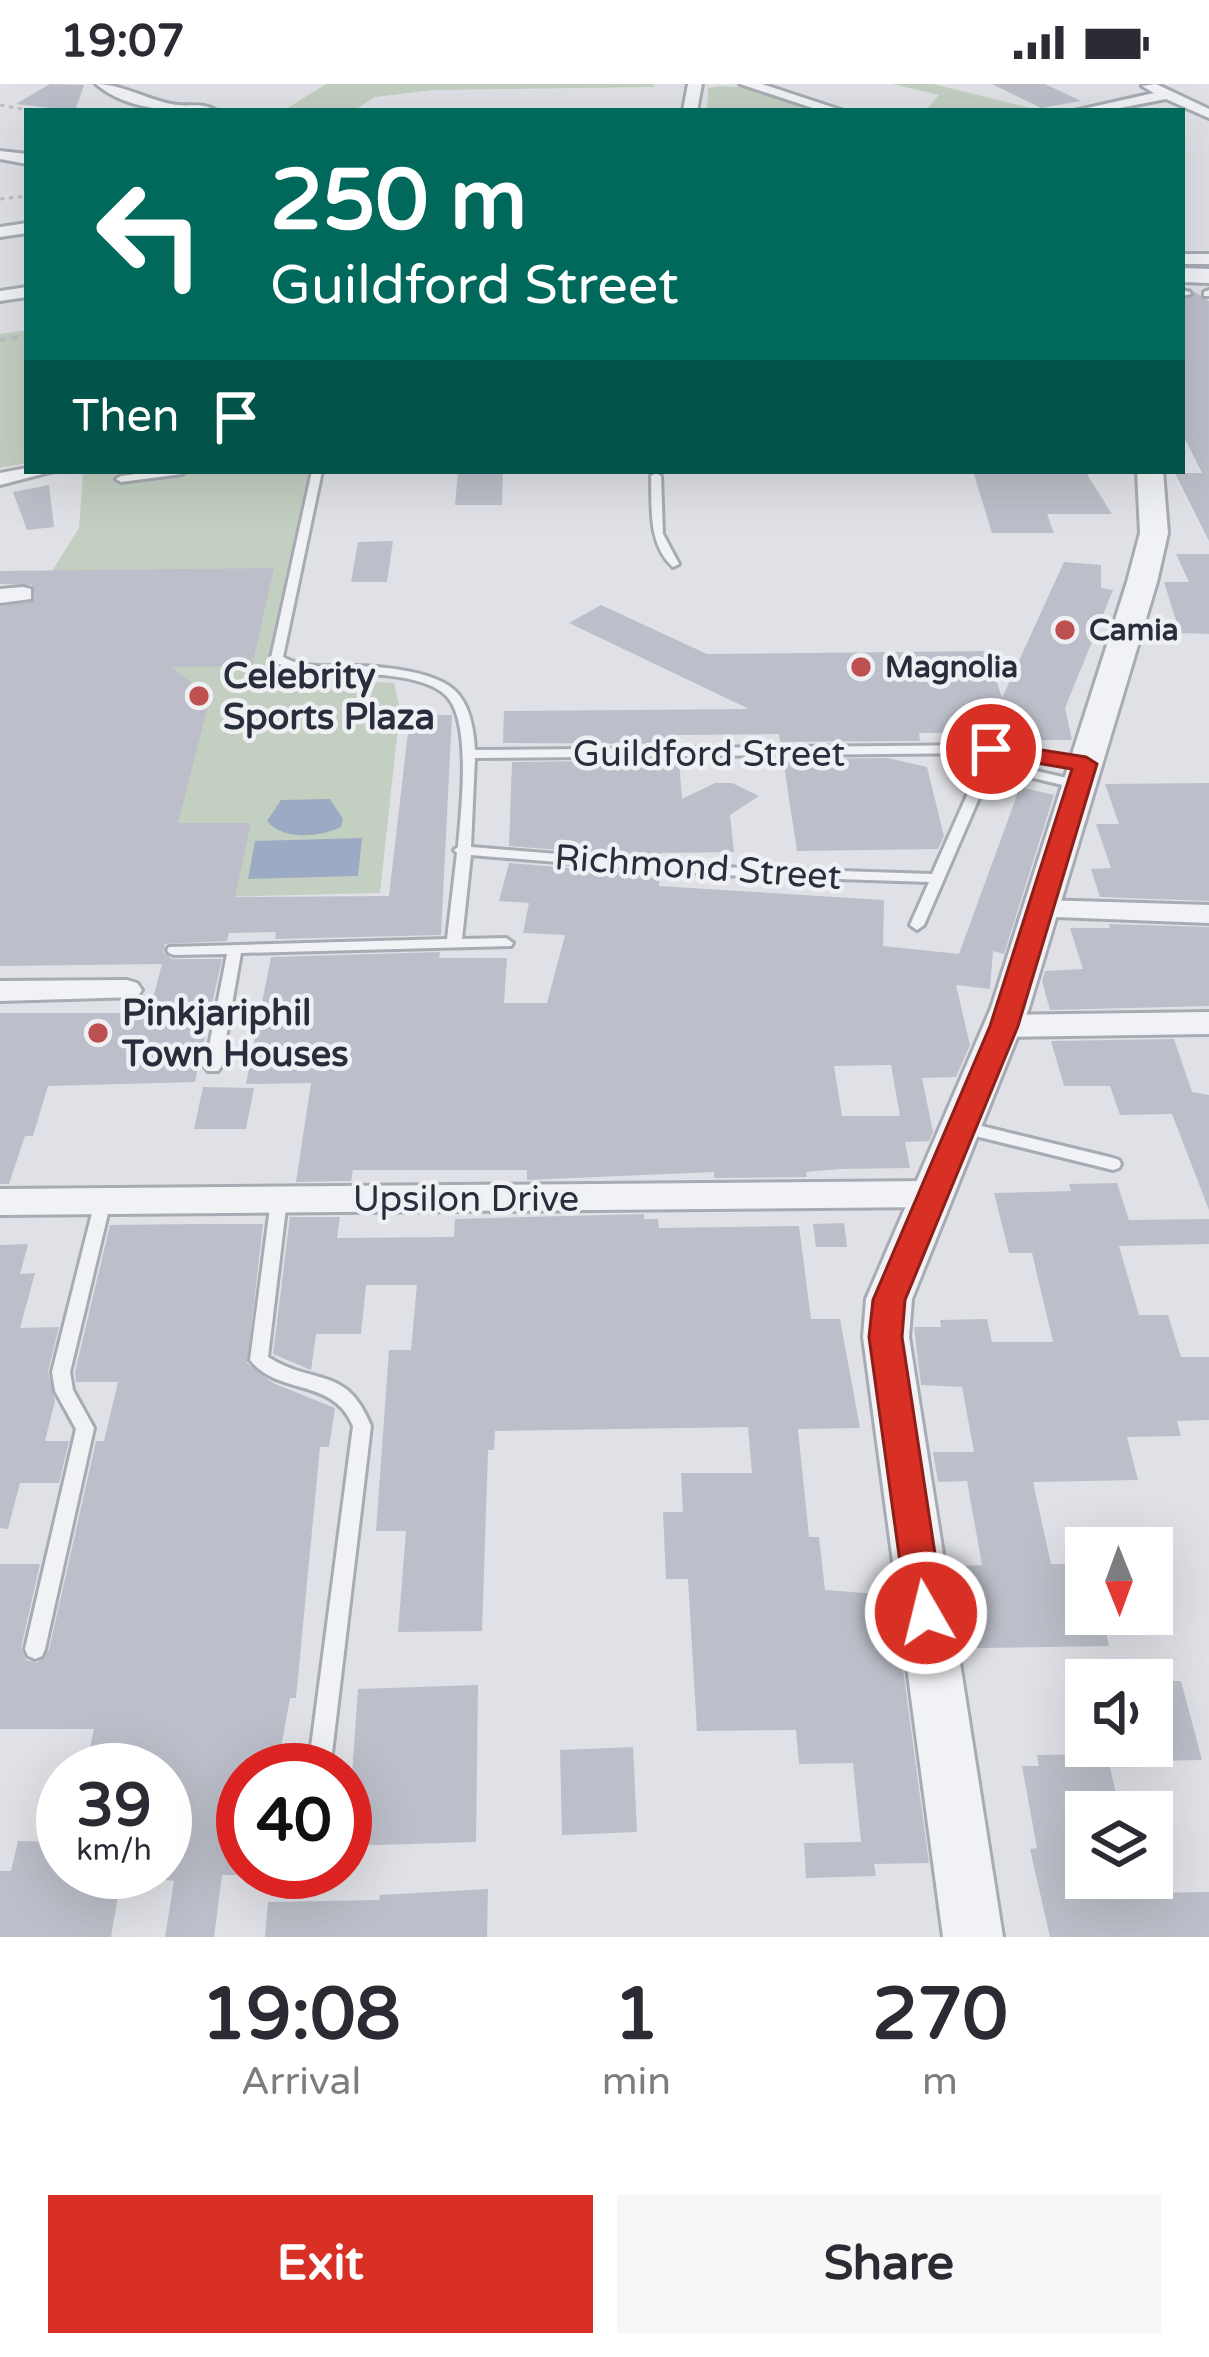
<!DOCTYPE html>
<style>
:root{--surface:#fff;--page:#f7f7f7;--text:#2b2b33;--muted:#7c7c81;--accent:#d93025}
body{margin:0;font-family:"Varela Round",sans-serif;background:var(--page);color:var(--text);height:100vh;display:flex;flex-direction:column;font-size:45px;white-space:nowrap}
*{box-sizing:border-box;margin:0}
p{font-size:39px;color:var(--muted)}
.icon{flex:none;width:66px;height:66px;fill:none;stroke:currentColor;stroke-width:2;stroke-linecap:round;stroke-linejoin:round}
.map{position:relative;height:1853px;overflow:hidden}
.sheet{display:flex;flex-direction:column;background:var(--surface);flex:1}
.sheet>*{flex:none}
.hud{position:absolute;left:24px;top:24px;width:1161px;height:366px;border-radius:0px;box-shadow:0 12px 48px #0002;background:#00695c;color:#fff;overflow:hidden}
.needle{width:78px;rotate:179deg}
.tools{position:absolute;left:1065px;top:1443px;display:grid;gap:24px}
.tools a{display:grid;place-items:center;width:108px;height:108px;border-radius:0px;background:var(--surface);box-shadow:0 12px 48px #0002;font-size:60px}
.speed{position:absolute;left:36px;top:1659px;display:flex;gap:24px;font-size:60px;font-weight:700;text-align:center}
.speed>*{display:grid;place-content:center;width:156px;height:156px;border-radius:50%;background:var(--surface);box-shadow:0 12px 48px #0002;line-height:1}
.speed small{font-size:30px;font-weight:400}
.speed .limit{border:18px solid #d22;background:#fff;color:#111}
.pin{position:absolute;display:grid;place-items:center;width:102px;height:102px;color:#fff;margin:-51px;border:6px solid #fff;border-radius:50%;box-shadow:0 3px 12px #0007}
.me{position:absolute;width:132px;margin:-66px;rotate:352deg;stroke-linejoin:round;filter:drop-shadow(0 0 9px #0008)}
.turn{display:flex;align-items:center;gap:42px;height:252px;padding:0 48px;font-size:54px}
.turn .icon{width:156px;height:156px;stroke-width:2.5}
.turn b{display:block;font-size:84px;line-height:102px}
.then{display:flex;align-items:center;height:114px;padding:0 48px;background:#0003;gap:24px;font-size:45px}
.eta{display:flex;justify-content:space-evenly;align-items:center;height:204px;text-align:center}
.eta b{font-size:72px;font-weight:800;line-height:84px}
.primary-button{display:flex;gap:24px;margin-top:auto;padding:24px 48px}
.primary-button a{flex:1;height:138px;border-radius:0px;background:var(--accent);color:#fff;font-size:48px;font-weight:800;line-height:138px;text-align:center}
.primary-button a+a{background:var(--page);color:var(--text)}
.status{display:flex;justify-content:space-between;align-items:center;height:84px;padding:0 60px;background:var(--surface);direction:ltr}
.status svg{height:33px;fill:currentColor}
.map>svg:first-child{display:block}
.green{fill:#c2cfc1}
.water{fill:#9daac3}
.building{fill:#bcbfc9;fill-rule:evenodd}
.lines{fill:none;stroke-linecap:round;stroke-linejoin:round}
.service-casing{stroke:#a8abb3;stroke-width:6}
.minor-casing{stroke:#a8abb3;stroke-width:6}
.tertiary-casing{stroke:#a8abb3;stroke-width:6}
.path-far1{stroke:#bdbfc5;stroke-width:3;stroke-dasharray:4.5 4.5;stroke-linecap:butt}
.path{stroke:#bdbfc5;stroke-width:4.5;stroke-dasharray:6 6;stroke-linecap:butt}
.service{fill:#f1f2f5;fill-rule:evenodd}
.minor{fill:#f1f2f5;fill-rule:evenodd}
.tertiary{fill:#f1f2f5;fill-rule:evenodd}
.route{fill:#d93025;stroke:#8d1f18;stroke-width:3}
.poi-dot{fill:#bf5052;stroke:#eef0f4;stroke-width:4.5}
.labels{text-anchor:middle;stroke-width:9;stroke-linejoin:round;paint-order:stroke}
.far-poi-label{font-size:30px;font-weight:bold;fill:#292e3c;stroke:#eef0f4;text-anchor:start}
.poi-label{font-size:36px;font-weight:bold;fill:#292e3c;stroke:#eef0f4;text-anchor:start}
.street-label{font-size:36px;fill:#292e3c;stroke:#eef0f4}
</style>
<div class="status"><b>19:07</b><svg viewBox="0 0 49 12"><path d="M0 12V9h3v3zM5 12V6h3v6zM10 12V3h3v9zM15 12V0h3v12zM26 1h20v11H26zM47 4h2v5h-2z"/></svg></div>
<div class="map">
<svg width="1209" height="1853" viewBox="0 0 1209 1853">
<rect width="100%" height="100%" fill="#dfe1e6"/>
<path class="green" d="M326 0H653L654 3 433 6 375 13 353 27H283Z
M892 0H933L1042 27H925L939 11Z
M720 2 758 4 826 27H707L708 4Z
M27 246V379L0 384V250Z
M96 387H309L272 592 394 599 400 625 380 809 165 814 0 832V516L35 514 79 444 83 389Z"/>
<path class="water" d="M330 715 343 735 341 743C320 753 283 757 267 737L281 716Z
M362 754 358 792 248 795 255 757Z"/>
<path class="building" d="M50 0 84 1 75 27 16 20Z
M992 0H1045L1081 17 1041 24Z
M1195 208 1209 217V457L1175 389H1202L1182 349V216Z
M458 387H503L502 421H455Z
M973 387H1085L1112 430H1047L1054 449H992Z
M49 401 54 443 27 446 13 408Z
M393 457 387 498H351L358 458Z
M1176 470H1209V550L1180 549 1164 498H1189Z
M1064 478 1101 481V504L1113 506 1065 624 1072 656H1029L1026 648H1005L1009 627 997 621 989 628 983 649H919L920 657 780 658 779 650 677 651 678 660 503 659 504 627 749 625 569 539 601 521 707 570 987 567 1002 614Z
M274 484 252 582 172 583 210 614 178 739H251L235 813 389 812 410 631H452L441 851 275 855 276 848 229 849 227 857 165 860 163 868 172 875H222L195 998 48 1002 33 1052H25L9 1100H0V929H149L162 880 0 882V523L35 515 32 501 0 500V487Z
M888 674 927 683 944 752 938 765 797 767 783 675Z
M679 676 682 715 715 699H732L759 712 730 731 734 768 660 769V774L509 762 512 678Z
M1209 699V817L1100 813 1091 785 1111 784 1096 740H1119L1105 700Z
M1020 703 1054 711 1004 870 993 867 990 905 956 901 970 961 956 993 922 994 933 1048 929 1057 905 1058 910 1084 840 1085 806 1088 807 1093 714 1094V1088L527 1096V1086H353L351 1097 296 1098 311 999 246 1000 271 873 440 868 439 874H507L504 919H547L565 851 523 849 529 819 499 817 509 779 660 791 659 802 884 816 883 862 959 870ZM891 981 900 1032H842L834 982Z
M1109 840 1209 843V922L1050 926 1042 897 1045 887 1083 885 1070 844H1110Z
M1174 955 1192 1008 1209 1011V1126L1172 1030 1120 1031 1110 1002H1064L1051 957Z
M203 1003 254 1004 246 1045H194Z
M1117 1099 1129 1136 1209 1135V1160L1119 1162 1139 1231H1168L1181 1273H1209V1336L1177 1337 1181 1352 1127 1353 1138 1396 1033 1398 1051 1480H1086V1530H1102L1109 1562 977 1564 963 1482 982 1481 967 1397 938 1398 933 1368H974L962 1303 921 1301 914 1243H941L940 1236 987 1235 992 1258H1053L1032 1169H1009L994 1109 1071 1107 1069 1100Z
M644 1130V1135H658L659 1144 799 1142 811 1235H840L860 1344 798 1345 809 1453H819L825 1506 893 1511 929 1779 874 1780 876 1792 806 1794 804 1759 861 1758 853 1679 799 1680 796 1646 697 1647 688 1495H666L663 1428H683L681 1389H752L748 1343 495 1347 494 1366H488L482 1547 398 1548 406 1447H376L389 1266H411L417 1201H366L361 1250H316L311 1286 273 1270 290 1133H340L337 1154 454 1153 455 1135Z
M844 1139 847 1163H816L813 1140Z
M196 1140H263L247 1279 273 1299 335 1324 329 1363H320L296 1614H290L277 1686H243V1791H222L214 1853H165L174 1797 165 1796V1686H85L94 1645H0V1480H40L21 1564 26 1576 37 1579 49 1566 96 1357H104L118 1298H76L75 1288 110 1141Z
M28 1160 20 1190 35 1189 20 1244 59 1243 48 1287 55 1317 45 1357H69L59 1399H20L8 1445 0 1444V1161Z
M1152 1597H1181L1202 1676 1152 1677Z
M478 1601 476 1758 347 1762 358 1605Z
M633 1663 637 1748 562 1751 560 1666Z
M1107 1670 1120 1728H1086V1764L1073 1765 1082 1810 1209 1808V1853H1050L1030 1765 1037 1764 1022 1682H1039L1037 1671Z
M18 1757 63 1758V1788H122L111 1853H0V1787H11Z
M488 1805 487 1853H265L268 1818 379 1816 380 1811Z"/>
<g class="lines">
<g class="service-casing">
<path id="service" d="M1182 206 1190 208 1191 210 1182 212Z
M1209 206V212H1204V208Z
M158 387H187L182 390 121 398 116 395 121 392Z
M312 387H322L283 573C304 585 326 582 349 582 378 582 440 586 459 611 471 626 474 648 475 666L985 661 993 629 999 625 1005 629 998 662 1086 676 1092 680 1086 684 996 670 994 677 1084 698 1086 701 1079 705 992 684 924 841 917 846 910 841 929 798 719 791 471 771 462 855 506 854 513 859 511 862 241 869 221 983 218 987H208L205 983 227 870 174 871 169 869 167 866 169 863 447 855 457 769 454 766 458 763C461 727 471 644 449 615 431 591 370 589 342 590 317 590 291 591 271 574ZM983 669 982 674 975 678 980 682 932 790 719 783 471 763 475 674Z
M656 389 661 392 663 450 679 480 673 483C648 460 652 425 651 392Z
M965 1038 1113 1074 1119 1076 1121 1080 1119 1084 1113 1086 959 1048 957 1044 959 1040Z
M279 1110 285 1111 287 1116 268 1273C314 1302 347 1281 371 1342L330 1686H308L353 1342C333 1293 278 1312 250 1276L271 1116 273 1111Z
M103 1111 109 1112 111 1117 70 1288 73 1306 94 1344 45 1565 42 1572 35 1575 28 1572 25 1565 76 1345 55 1307 52 1288 95 1117 97 1112Z"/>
</g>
<g class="minor-casing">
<path id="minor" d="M96 0C121 0 146 15 171 20 189 24 200 17 217 27 176 27 129 28 96 0Z
M688 0H702L697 27H683Z
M740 0H762L844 27H822Z
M1156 0 1209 25V34L1166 15 1104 27H1074L1154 9 1142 2Z
M0 67 27 70V80L0 75Z
M27 139V149L0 153V143Z
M1182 170H1209V180H1182Z
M27 203V213L0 217V207Z
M27 384 54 387 0 401V389Z
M23 503 31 505V515L0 519V505Z
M1041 816 1209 821V839L1031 832 1027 825 1031 818Z
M127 896 137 899 142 906 137 913 0 917V897Z
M1209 928V950L1004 953 989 942 1004 931Z
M932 1097 944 1101 949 1110 944 1119 932 1123 0 1131V1105Z"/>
</g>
<g class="tertiary-casing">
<path id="tertiary" d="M1182 184 1209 185V199L1182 198Z
M1137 387H1163L1168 449 1157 498 1029 924 912 1215 909 1253 1003 1853H943L863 1253 866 1215 991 924 1127 498 1140 449Z"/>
</g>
<path class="path-far1" d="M0 21 33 27
M0 115 27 112"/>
<path class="path" d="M0 256 27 252"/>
<use href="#service" class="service"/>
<use href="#minor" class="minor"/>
<use href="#tertiary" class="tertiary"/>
</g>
<path class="route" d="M991 658 1086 673 1097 680 1018 942 905 1216 902 1253 944 1529 939 1541 926 1546 912 1541 907 1529 869 1253 873 1216 990 942 1072 685 983 670V660Z"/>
<g class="poi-dot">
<circle cx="1065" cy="546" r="12"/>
<circle cx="861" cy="583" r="12"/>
<circle cx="199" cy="612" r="12"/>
<circle cx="98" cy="949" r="12"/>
</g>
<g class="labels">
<g class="far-poi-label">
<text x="1089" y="556">Camia</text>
<text x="885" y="593">Magnolia</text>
</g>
<g class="poi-label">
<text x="223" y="604">Celebrity<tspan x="223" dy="41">Sports Plaza</tspan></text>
<text x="122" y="941">Pinkjariphil<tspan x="122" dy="41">Town Houses</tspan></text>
</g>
<g class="street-label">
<text x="709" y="682">Guildford Street</text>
<text transform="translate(698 782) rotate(4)" y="13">Richmond Street</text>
<text x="466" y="1127">Upsilon Drive</text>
</g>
</g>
</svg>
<div class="tools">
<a><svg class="needle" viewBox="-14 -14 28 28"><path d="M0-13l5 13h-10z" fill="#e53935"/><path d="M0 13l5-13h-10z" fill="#7c7c81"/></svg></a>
<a><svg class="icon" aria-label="sound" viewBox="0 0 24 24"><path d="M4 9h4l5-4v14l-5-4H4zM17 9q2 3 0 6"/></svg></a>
<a><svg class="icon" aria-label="layers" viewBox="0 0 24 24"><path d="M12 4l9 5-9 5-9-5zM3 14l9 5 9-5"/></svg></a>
</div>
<div class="speed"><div>39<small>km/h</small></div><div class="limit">40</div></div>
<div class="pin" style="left:991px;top:665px;background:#d93025"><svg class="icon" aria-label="arrive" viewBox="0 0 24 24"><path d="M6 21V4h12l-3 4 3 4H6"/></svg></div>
<svg class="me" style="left:926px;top:1529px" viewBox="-20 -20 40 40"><circle r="17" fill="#d93025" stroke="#fff" stroke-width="3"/><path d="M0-11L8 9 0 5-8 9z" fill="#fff"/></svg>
<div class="hud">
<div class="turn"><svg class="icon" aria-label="left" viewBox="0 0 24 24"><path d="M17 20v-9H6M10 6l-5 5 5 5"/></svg><div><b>250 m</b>Guildford Street</div></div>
<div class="then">Then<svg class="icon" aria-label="arrive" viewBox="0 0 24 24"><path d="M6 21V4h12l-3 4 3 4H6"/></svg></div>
</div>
</div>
<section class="sheet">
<div class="eta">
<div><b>19:08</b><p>Arrival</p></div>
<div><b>1</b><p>min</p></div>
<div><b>270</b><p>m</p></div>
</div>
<div class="primary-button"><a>Exit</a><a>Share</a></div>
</section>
